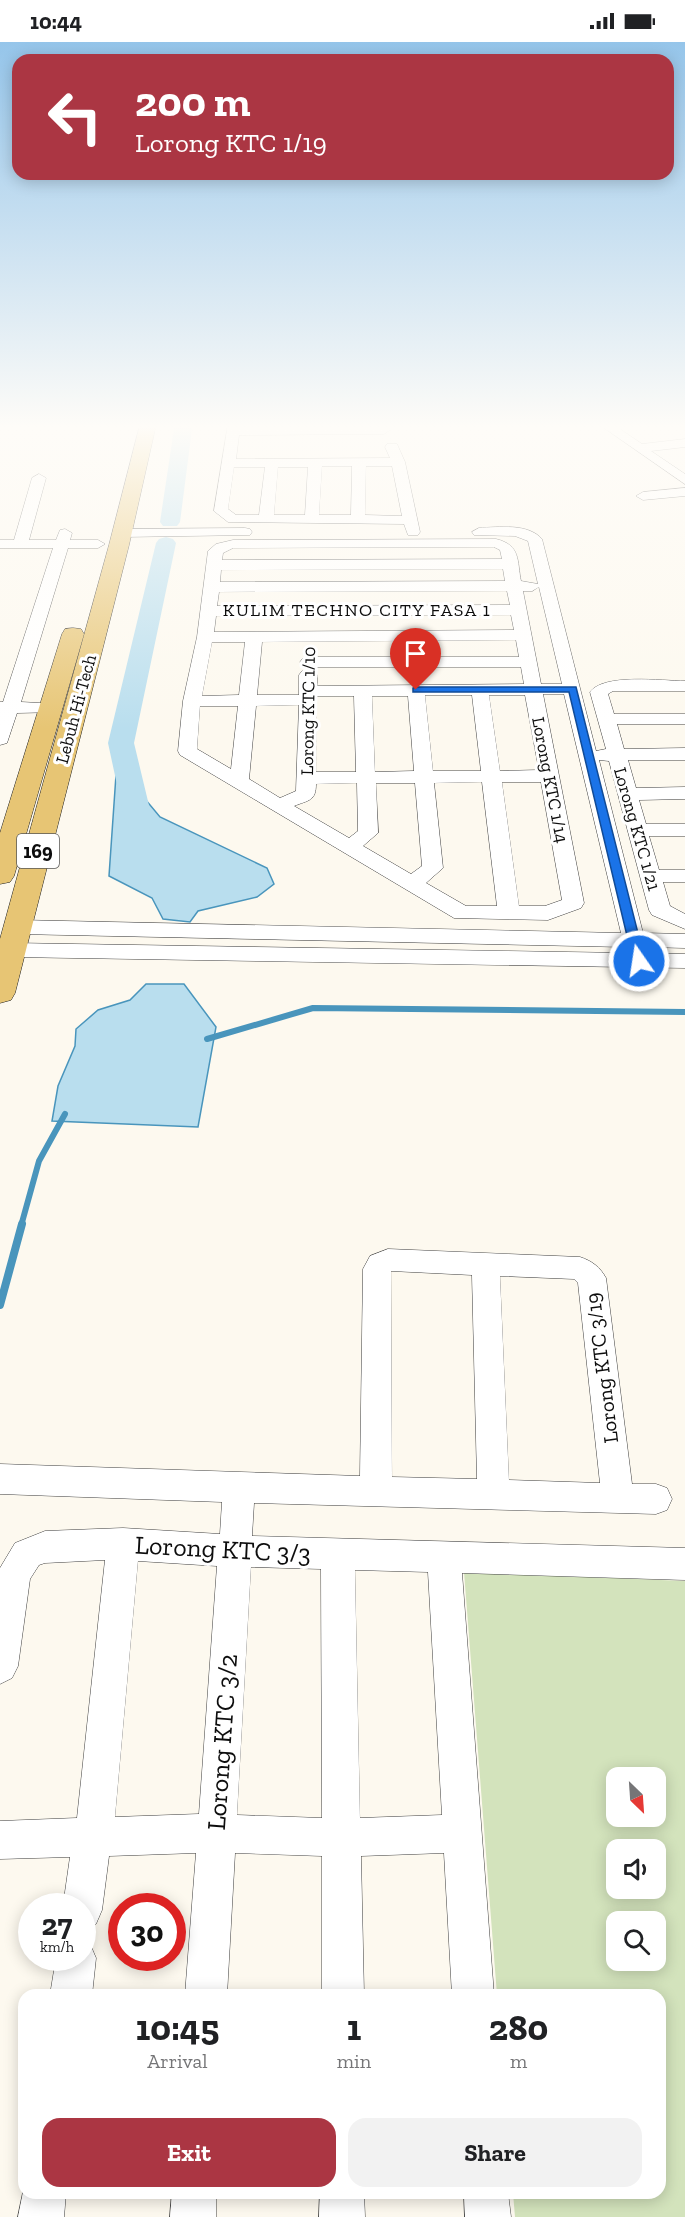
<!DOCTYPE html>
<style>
:root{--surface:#fff;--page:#f2f2f2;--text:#202124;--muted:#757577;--accent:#ab3643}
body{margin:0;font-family:"Zilla Slab",serif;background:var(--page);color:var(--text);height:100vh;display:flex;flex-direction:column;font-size:22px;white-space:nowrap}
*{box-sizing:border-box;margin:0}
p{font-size:20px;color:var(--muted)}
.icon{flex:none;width:33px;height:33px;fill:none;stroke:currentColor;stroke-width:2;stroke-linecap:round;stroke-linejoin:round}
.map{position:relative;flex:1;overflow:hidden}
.drawer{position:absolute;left:18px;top:1947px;width:648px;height:210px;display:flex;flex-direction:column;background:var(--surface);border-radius:18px;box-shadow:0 3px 15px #0003}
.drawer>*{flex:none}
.hud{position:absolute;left:12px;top:12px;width:662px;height:126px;border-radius:18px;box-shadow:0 3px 15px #0003;background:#ab3643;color:#fff;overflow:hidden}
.needle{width:39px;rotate:155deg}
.buttons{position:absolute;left:606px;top:1725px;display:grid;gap:12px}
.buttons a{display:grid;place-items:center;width:60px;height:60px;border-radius:12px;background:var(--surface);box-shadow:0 3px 15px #0003;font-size:30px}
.speed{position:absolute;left:18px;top:1851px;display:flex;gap:12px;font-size:30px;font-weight:700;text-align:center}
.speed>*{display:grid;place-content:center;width:78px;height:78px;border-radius:50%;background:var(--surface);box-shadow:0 3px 15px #0003;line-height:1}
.speed small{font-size:15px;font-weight:400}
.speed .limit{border:9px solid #d22;background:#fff;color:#111}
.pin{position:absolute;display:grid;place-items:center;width:51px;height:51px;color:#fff;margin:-62px -26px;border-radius:50% 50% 50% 0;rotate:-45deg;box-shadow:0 0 6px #0007}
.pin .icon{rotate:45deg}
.me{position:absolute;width:66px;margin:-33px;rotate:347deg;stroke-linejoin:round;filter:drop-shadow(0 0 4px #0008)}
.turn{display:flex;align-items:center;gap:21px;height:126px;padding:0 24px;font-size:27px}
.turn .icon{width:78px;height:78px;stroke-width:2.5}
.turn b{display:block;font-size:42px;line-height:51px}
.eta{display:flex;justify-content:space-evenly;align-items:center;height:102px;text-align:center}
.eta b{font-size:36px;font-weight:700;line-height:42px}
.button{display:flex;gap:12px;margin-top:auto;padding:12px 24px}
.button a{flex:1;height:69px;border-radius:18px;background:var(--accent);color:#fff;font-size:24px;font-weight:700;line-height:69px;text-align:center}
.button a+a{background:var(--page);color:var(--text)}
.status{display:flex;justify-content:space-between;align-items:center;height:42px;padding:0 30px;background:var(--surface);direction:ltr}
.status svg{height:16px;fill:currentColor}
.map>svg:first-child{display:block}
.green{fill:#d3e3bc;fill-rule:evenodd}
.water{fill:#b9deee;stroke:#4995bc;stroke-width:1.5}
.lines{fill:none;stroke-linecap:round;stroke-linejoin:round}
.stream-far1{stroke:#4995bc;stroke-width:6}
.stream{stroke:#4995bc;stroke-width:8}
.river{fill:#b9deee;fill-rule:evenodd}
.minor-casing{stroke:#404040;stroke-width:1}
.major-casing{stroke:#1e1e1e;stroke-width:1}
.minor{fill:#fff;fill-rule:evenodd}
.major{fill:#e7c574;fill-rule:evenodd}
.route{fill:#1a73e8;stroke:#114b97;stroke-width:1.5}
.labels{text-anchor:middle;stroke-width:6;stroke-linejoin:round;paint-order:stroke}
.far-neighbourhood-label{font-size:18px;letter-spacing:1.5px;fill:#0d0d0d;stroke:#fff}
.far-street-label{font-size:18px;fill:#0d0d0d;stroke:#fff}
.shield{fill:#fff;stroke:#565656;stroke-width:1.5}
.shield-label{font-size:20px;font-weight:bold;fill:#0d0d0d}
.street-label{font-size:21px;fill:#0d0d0d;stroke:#fff}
.near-street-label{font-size:26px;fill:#0d0d0d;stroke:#fff}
</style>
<div class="status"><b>10:44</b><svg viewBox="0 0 49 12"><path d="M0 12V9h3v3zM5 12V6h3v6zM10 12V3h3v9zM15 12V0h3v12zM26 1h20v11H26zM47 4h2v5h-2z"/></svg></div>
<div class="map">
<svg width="685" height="2175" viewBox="0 0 685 2175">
<rect width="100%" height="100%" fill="#fdf9ef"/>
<path class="green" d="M464 1530 685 1539V2175H515L513 2151H660V1953H497ZM616 1736H656V1774H616ZM616 1808H656V1846H616ZM616 1880H656V1918H616Z"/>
<path class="water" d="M135 732 140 751 160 775 267 826 274 842 257 855 198 869 190 880 163 877 152 856 109 834 116 733Z
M146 942H184L216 985 198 1085 52 1079 58 1044 75 1004 76 987 98 968 130 958Z"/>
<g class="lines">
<path class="stream-far1" d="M207 997 313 966 685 970
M21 1184 39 1119 65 1072"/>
<path class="stream" d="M0 1263 22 1182"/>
<path class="river" d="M177 383H195L192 387 180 480 177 484H163L160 480 174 387Z
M166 495 173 497 176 501 134 701 153 780 149 786 139 788 129 786 125 780 108 701 156 501 159 497Z"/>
<g class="minor-casing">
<path id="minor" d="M228 383H240V385H389L390 388 384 392 239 393 236 417 390 416 385 405 387 402H397L405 420 420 490 418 493H408L404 482 228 480 214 469ZM322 424H352L351 473H319ZM366 424H392L402 474 365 473ZM234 425H265L259 473H236L228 467ZM278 425H308L305 473H274Z
M600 383H614L642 402 685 397V405L651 409 685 432V442Z
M39 432 46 436 29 498H56L60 488 65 487 72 491 70 498H98L105 502 98 506H68L21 660 58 662 61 666 58 670 17 671 7 701 0 703V660H3L53 506H0V498H14L32 436Z
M685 446V454L643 458 636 454 643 450Z
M245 486 250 487 252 490 250 493 122 495 115 491 122 487Z
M479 486C499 485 528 481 542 497L596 709 606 707 590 650C604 631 662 639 685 639V649H613L608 652 614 672H685V682H617L624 707 685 706V718H628L636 746 685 745V757L639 758 646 782H685V794H649L659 828H685V840H663L670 864 685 872V887L652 873 649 868 609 719 599 718 643 891 685 892V906L647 905 648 911 685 912V926L12 915 4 913 1 908 4 903 12 901 626 911 624 905 18 892 10 890 7 885 10 880 18 878 621 891 564 652H543L584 861 581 866 548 878 454 876 180 713 178 709 183 659 197 595 208 509 216 502 233 498 496 497C521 503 517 519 521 539L538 542 528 499 515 494 474 493 472 490ZM494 505 500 508 502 517 222 518 223 511 233 506ZM503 527 505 539 220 540 221 528ZM539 545 562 642H541L523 549H532ZM507 549 510 563 217 564 219 550ZM511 573 514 588 214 590 216 574ZM516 598 519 615H309L303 616 300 620 303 624 309 625H521L524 642 317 644V633L314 629H302L299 633V653H257L262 600ZM212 600H245L239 653 202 654ZM425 653H472L481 729H433ZM489 653H525L539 728 500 729ZM316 654H354L356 730H316ZM372 654H408L414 729 375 730ZM299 663 296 749 280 756 249 737 256 664ZM200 664H238L231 727 197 707ZM482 740 497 864H466L426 841 443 826 434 741ZM502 740H541L562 858 545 864H519ZM357 741 358 789 349 796 294 764C309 758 316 759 316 742ZM376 741H415L422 824 411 832 363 804 378 791Z
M388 1207 580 1215C592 1219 600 1225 606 1236L632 1442H656L667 1446 672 1457 667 1468 656 1472 254 1461 252 1494 685 1506V1538L462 1531 494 1953H452L444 1811 361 1814 364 1953H322V1814L235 1811 227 1953H185L196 1811 109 1814 102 1868 96 1882 82 1888V1864H63L70 1815 0 1817V1779L77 1776 105 1518 45 1521 39 1523 30 1537 18 1624 12 1636 0 1642V1526L15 1501 45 1489 123 1486 220 1492 222 1460 0 1452V1422L360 1434 363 1227 370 1214ZM391 1229 472 1233 477 1437 392 1435ZM500 1234 574 1237 578 1241 600 1441 509 1438ZM138 1519 217 1524 199 1772 115 1775ZM251 1525 321 1527 322 1776 237 1773ZM355 1528 428 1530 442 1773 360 1776Z
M82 1898 90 1902 96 1916 92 1953H50L56 1916H82Z
M24 2145V2151H66L64 2175H18Z
M172 2151H216V2175H170Z
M320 2151H364L365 2175H319Z
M464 2151H508L511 2175H465Z"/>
</g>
<g class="major-casing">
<path id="major" d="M140 383H156L129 503 15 951 11 958 0 961V897L109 503Z
M73 586 81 587 84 592 14 834 10 840 0 842V791L62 592 65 587Z"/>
</g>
<use href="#minor" class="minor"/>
<use href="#major" class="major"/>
</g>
<linearGradient id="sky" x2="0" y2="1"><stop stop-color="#95c5ea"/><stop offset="0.56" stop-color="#fefcf8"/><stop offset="1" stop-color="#fefcf8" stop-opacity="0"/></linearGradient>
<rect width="685" height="687" fill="url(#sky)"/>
<path class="route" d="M416 645H576L645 919 643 921 639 922 633 919 569 650H413V646Z"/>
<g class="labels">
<g class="far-neighbourhood-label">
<text x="357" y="574">KULIM TECHNO CITY FASA 1</text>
</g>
<g class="far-street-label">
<text transform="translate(76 667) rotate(-75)" y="6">Lebuh Hi-Tech</text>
<text transform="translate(308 669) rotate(-89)" y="6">Lorong KTC 1/10</text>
<text transform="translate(550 738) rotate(79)" y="6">Lorong KTC 1/14</text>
<text transform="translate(637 787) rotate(74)" y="6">Lorong KTC 1/21</text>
</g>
<rect class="shield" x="17" y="792" width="42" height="34" rx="4.5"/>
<g class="shield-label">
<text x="38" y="816">169</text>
</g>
<g class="street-label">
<text transform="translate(602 1326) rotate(-97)" y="7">Lorong KTC 3/19</text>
</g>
<g class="near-street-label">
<text transform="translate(223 1507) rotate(3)" y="9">Lorong KTC 3/3</text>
<text transform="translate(222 1700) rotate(-86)" y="9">Lorong KTC 3/2</text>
</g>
</g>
</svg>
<div class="buttons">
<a><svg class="needle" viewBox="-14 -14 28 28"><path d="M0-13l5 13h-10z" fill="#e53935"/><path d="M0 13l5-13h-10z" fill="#757577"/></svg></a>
<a><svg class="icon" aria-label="sound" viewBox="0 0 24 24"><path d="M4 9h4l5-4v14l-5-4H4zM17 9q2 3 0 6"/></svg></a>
<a><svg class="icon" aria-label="search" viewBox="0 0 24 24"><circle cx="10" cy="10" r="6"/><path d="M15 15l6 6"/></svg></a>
</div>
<div class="speed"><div>27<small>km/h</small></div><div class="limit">30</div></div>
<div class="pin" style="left:416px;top:648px;background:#d93025"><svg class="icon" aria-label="arrive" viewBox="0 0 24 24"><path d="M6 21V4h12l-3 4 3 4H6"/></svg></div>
<svg class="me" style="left:639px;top:919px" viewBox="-20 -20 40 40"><circle r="17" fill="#1a73e8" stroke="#fff" stroke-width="3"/><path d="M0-11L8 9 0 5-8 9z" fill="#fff"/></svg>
<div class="hud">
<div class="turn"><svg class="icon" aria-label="left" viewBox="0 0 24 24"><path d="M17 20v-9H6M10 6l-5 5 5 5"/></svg><div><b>200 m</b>Lorong KTC 1/19</div></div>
</div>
<section class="drawer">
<div class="eta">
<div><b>10:45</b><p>Arrival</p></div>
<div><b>1</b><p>min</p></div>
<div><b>280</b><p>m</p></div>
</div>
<div class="button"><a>Exit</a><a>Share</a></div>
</section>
</div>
